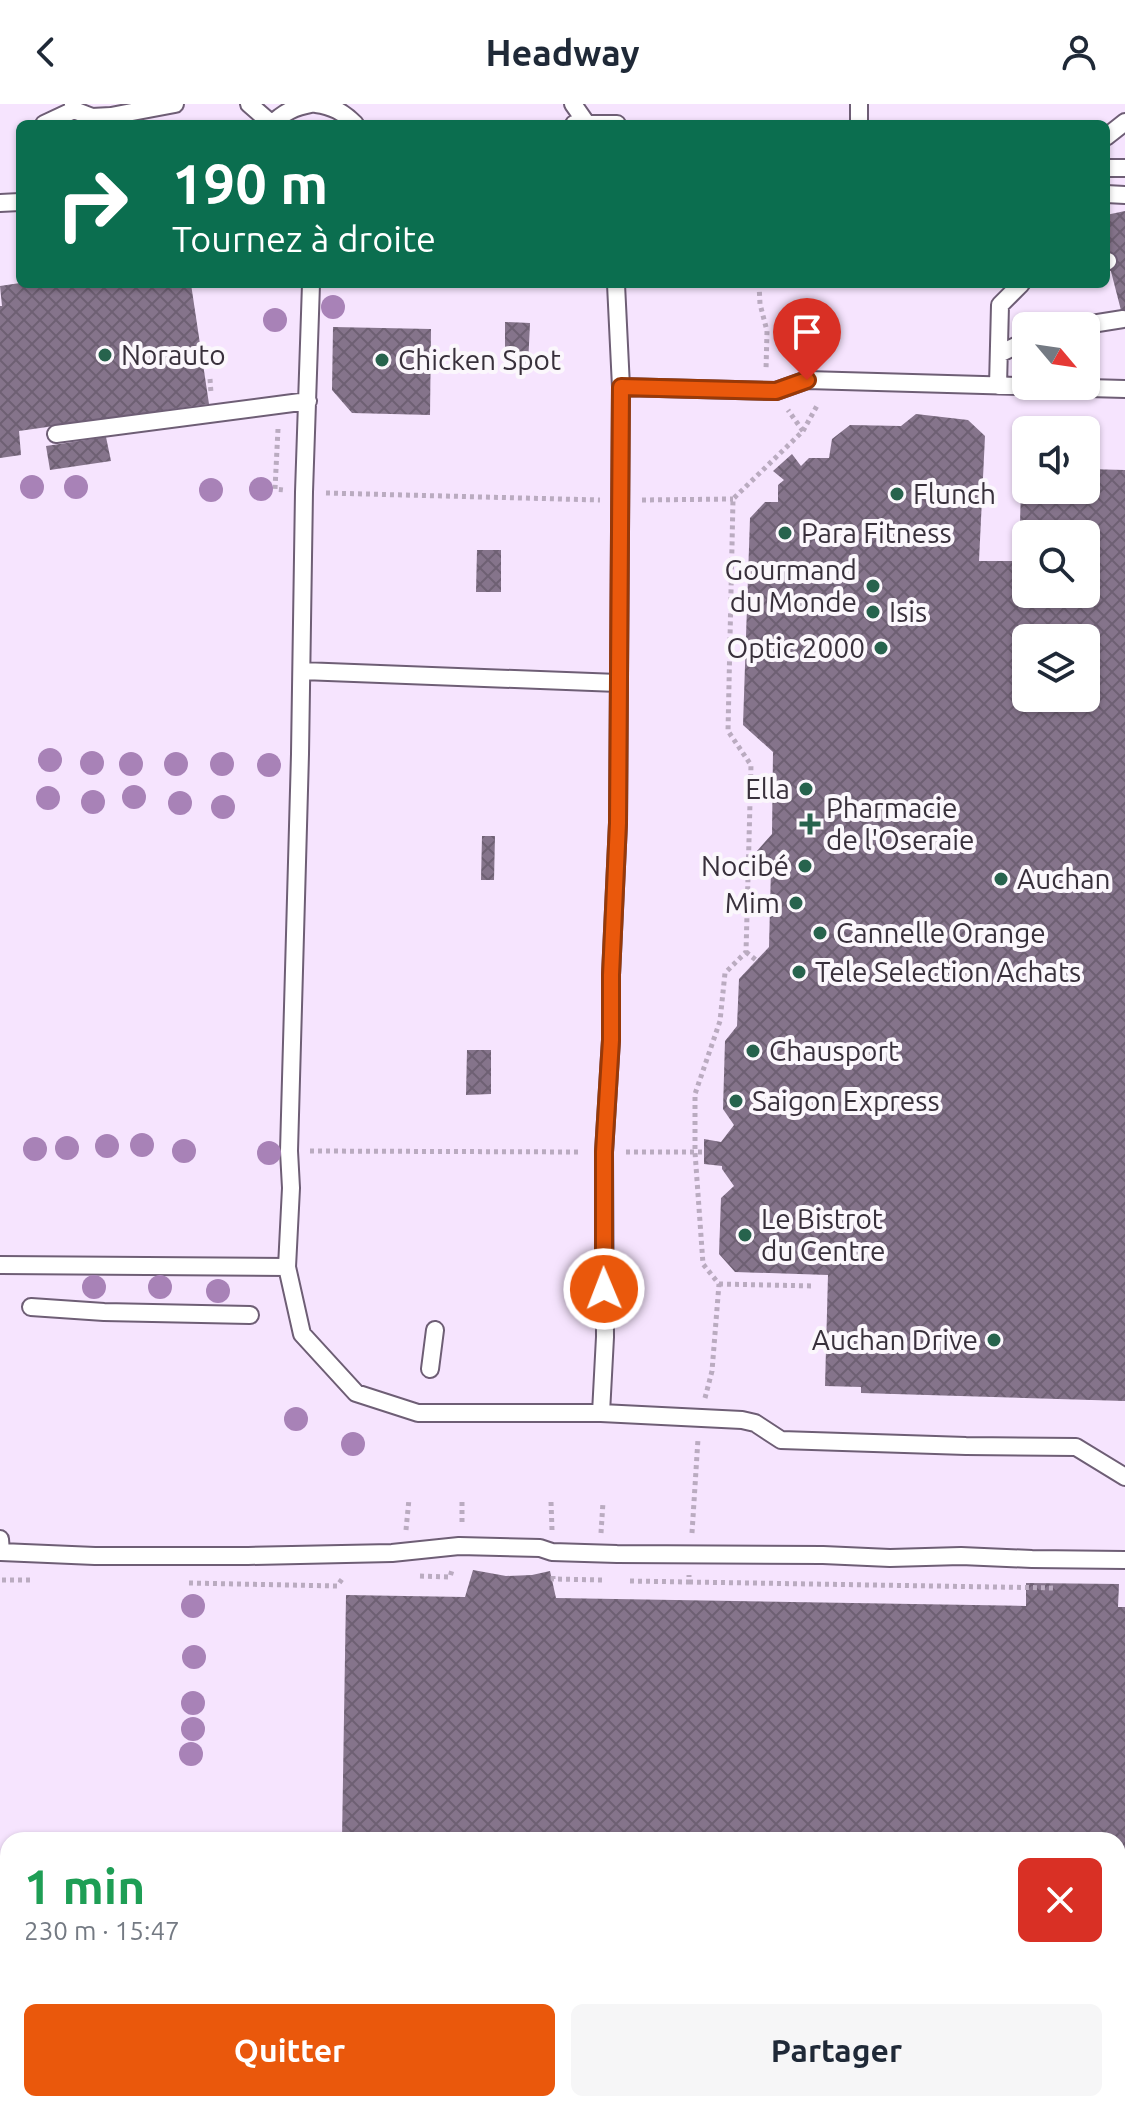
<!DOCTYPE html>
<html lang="fr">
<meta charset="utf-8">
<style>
:root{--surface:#fff;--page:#f6f6f7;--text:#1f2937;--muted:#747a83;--accent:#ea580c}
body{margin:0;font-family:Ubuntu,sans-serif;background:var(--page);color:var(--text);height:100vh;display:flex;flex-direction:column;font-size:30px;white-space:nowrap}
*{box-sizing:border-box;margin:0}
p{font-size:26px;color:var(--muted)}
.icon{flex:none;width:44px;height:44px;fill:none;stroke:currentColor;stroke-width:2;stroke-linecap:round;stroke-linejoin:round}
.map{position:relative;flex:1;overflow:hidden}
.drawer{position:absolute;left:0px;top:1728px;width:1126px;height:280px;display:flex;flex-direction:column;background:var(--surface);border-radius:24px 24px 0 0;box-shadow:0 2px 6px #0004}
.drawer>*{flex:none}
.banner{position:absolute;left:16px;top:16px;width:1094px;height:168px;border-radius:12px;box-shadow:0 2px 6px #0004;background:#0b6e4f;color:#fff;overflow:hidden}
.needle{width:52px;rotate:119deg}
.tools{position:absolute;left:1012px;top:208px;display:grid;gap:16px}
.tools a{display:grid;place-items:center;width:88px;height:88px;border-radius:12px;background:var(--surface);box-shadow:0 2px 6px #0004;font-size:40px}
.pin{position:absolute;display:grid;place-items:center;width:68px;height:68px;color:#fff;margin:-82px -34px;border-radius:50% 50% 50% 0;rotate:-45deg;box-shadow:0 0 8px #0007}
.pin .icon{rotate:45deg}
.me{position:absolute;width:88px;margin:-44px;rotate:359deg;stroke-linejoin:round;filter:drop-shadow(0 0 6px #0008)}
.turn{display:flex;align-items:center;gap:28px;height:168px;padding:0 24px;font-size:36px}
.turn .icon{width:104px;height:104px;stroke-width:2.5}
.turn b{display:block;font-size:56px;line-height:68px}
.round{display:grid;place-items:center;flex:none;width:84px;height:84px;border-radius:12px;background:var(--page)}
.summary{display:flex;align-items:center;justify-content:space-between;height:136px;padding:0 24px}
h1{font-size:48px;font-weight:600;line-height:60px;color:#1e9e55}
.primary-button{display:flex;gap:16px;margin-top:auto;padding:16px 24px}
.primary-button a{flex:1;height:92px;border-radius:12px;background:var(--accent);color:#fff;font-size:32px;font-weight:600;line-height:92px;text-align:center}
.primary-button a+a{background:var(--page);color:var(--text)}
header{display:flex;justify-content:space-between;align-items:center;height:104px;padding:0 24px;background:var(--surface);font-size:36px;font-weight:600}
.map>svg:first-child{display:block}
.building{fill:url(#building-cross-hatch);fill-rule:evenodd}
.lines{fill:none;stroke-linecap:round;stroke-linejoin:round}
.lane-casing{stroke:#6e5e75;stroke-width:20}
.street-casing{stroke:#6e5e75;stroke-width:36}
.path{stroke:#baabc0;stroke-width:5;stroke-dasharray:4 4;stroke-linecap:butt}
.lane{stroke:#fff;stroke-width:16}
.street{stroke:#fff;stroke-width:32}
.tree{fill:#a882b7}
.route-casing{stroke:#983908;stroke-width:20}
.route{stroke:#ea580c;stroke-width:14}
.poi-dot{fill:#27634d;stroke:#fbf7fc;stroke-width:3}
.labels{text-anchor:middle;stroke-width:8;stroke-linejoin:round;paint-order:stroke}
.poi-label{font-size:28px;fill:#38303b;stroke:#fbf7fc;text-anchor:start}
</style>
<header><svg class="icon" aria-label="back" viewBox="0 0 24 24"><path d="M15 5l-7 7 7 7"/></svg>Headway<svg class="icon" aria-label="person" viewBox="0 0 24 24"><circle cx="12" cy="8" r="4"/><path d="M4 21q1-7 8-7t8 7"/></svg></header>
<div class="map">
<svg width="1125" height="2008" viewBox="0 0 1125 2008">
<defs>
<pattern id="building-cross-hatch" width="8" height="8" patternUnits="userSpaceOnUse" patternTransform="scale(2)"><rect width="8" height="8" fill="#85748b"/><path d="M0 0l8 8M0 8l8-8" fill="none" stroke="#6e6073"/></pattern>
</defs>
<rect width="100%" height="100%" fill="#f6e4fe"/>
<path class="building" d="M1125 107V218H1124L1106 148V111Z
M20 179 191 180 209 300 19 327 21 351 0 354V202H2L0 182Z
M505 218 530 219 528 262 505 263Z
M333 223 431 225 430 311 352 309 332 286Z
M916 310 968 316 985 332 979 457H1019L1021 382 1026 377V386H1086V365L1125 366V1297L861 1289V1283L825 1282 828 1171 735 1168 719 1150 721 1094 734 1082 722 1065V1062L704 1060V1035L721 1038 734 1021 723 1005 725 937 737 922 739 875 769 843 771 764 757 747 772 730 773 648 743 621 750 414 765 398H778V381L784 376 773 367 792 350 801 362 809 354H829L832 335 850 321 901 322ZM1026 430H1086V490H1026ZM1026 534H1086V594H1026Z
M106 333 111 357 50 366 46 342Z
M477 446H501V488H476Z
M482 732H495L494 776H481Z
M467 946H491V990L466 991Z
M473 1466 506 1472 532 1471 550 1467 556 1494 1026 1502V1479L1119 1480 1118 1503H1125V2008H581V2000H1118V1736H342L346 1491 465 1493Z"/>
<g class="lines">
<g class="lane-casing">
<path id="lane" d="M73 0 74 6 92 13 111 12 175 0
M249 0 272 20C284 8 295 3 311 0
M316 0C332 2 343 8 355 20
M573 0 587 20
M44 20 74 6
M574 20H617
M859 20V0
M1106 33 1125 18
M1106 64H1125
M1106 90 1125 91
M0 99 20 98
M1106 158 1108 157
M311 180 304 388 300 650 289 1047 291 1084 287 1163 302 1230 356 1289 418 1309H601L742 1316 755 1319 781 1336 966 1342 1076 1343 1125 1373
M1079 222 1123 215
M999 250 1026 237
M998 282 1000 201 1021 180
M621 283 776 287 807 276 1125 285
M56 330 308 297
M302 567 618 579
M0 1161 287 1163
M31 1203 104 1208 250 1211
M430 1265 435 1226
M601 1309 605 1233 604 1048 611 936V871L618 719 621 283 616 180
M0 1435 1 1448 95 1452H248L392 1449 459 1442 540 1444 552 1448 617 1450 823 1451 890 1454 961 1452 1032 1455 1125 1456
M567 2008V2000"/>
</g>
<g class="street-casing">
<path id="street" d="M0 1797H8
M248 2008 249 2000"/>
</g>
<path class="path" d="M759 180 760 200 767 227 766 266
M210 275 211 289
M278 325 275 385 284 386
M803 327 818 300
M326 389 600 396
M642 396 733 395
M746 848 756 856
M310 1047 580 1048
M626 1048H703
M719 1180 813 1182
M705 1294 712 1267 719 1180 703 1160 695 1048V990L720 917 725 869 746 848 751 661 728 627 733 395 803 327 788 306
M462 1398V1421
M551 1398 552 1426
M406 1426 409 1395
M601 1429 603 1398
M692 1429 698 1335
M420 1472 450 1473 452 1466
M553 1472V1475L604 1476
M2 1476H31
M630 1477 689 1478V1471
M689 1478 1056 1484
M189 1479 337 1482 343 1474"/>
<use href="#lane" class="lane"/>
<use href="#street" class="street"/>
</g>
<g class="tree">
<circle cx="333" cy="203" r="12"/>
<circle cx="275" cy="216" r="12"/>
<circle cx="32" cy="383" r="12"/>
<circle cx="76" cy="383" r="12"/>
<circle cx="261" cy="385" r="12"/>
<circle cx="211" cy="386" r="12"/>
<circle cx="50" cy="656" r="12"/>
<circle cx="92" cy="659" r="12"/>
<circle cx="131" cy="660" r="12"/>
<circle cx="176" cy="660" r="12"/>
<circle cx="222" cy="660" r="12"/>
<circle cx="269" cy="661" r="12"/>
<circle cx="134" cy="693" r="12"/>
<circle cx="48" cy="694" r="12"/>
<circle cx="93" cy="698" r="12"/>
<circle cx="180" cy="699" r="12"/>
<circle cx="223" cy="703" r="12"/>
<circle cx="142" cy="1041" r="12"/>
<circle cx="107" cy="1042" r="12"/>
<circle cx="67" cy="1044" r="12"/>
<circle cx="35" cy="1045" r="12"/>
<circle cx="184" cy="1047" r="12"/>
<circle cx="269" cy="1049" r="12"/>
<circle cx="94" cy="1183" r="12"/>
<circle cx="160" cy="1183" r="12"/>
<circle cx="218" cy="1187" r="12"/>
<circle cx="296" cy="1315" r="12"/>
<circle cx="353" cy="1340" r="12"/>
<circle cx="193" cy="1502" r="12"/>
<circle cx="194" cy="1553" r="12"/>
<circle cx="193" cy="1599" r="12"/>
<circle cx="193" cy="1625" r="12"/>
<circle cx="191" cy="1650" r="12"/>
</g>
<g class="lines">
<g class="route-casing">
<path id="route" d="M604 1185V1048L611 936V871L618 719 621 283 776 287 807 276"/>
</g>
<use href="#route" class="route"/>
</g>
<g class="poi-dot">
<circle cx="105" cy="251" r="8"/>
<circle cx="382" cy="256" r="8"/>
<circle cx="897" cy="390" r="8"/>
<circle cx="785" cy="429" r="8"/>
<circle cx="873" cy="482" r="8"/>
<circle cx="873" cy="508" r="8"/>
<circle cx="881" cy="544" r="8"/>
<circle cx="806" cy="685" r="8"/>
<path d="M806 708h8v8h8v8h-8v8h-8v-8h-8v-8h8z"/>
<circle cx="805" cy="762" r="8"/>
<circle cx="1001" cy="775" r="8"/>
<circle cx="796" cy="799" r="8"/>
<circle cx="820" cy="829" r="8"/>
<circle cx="799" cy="868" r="8"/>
<circle cx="753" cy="947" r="8"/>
<circle cx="736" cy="997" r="8"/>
<circle cx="745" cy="1131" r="8"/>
<circle cx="994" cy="1236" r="8"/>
</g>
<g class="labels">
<g class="poi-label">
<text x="121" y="261">Norauto</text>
<text x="398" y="266">Chicken Spot</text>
<text x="913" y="400">Flunch</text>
<text x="801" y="439">Para Fitness</text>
<text x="857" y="476" text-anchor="end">Gourmand<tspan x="857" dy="32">du Monde</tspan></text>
<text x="889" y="518">Isis</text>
<text x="865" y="554" text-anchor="end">Optic 2000</text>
<text x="790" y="695" text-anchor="end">Ella</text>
<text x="826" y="714">Pharmacie<tspan x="826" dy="32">de l'Oseraie</tspan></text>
<text x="789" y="772" text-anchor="end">Nocibé</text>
<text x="1017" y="785">Auchan</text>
<text x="780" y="809" text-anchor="end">Mim</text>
<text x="836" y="839">Cannelle Orange</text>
<text x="815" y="878">Tele Selection Achats</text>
<text x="769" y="957">Chausport</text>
<text x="752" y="1007">Saigon Express</text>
<text x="761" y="1125">Le Bistrot<tspan x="761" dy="32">du Centre</tspan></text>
<text x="978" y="1246" text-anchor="end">Auchan Drive</text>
</g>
</g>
</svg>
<div class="tools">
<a><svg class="needle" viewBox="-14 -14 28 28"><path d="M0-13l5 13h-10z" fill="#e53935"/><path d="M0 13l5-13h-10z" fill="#747a83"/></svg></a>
<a><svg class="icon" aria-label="sound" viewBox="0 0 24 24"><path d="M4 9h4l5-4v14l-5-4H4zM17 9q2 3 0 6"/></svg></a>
<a><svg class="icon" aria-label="search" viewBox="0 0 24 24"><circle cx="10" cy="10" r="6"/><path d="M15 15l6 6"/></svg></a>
<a><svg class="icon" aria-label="layers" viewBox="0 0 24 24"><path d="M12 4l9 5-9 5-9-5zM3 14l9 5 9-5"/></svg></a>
</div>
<div class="pin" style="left:807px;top:276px;background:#d93025"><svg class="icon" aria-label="arrive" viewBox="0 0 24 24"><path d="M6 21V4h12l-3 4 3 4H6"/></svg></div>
<svg class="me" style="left:604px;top:1185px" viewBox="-20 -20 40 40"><circle r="17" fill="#ea580c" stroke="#fff" stroke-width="3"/><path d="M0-11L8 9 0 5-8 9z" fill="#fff"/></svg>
<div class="banner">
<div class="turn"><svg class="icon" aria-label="right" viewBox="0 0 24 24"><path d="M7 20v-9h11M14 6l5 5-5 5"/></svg><div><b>190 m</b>Tournez à droite</div></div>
</div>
<section class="drawer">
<div class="summary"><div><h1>1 min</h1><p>230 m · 15:47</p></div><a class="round" style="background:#d93025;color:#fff"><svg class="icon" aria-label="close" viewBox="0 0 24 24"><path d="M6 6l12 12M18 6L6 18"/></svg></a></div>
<div class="primary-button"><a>Quitter</a><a>Partager</a></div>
</section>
</div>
